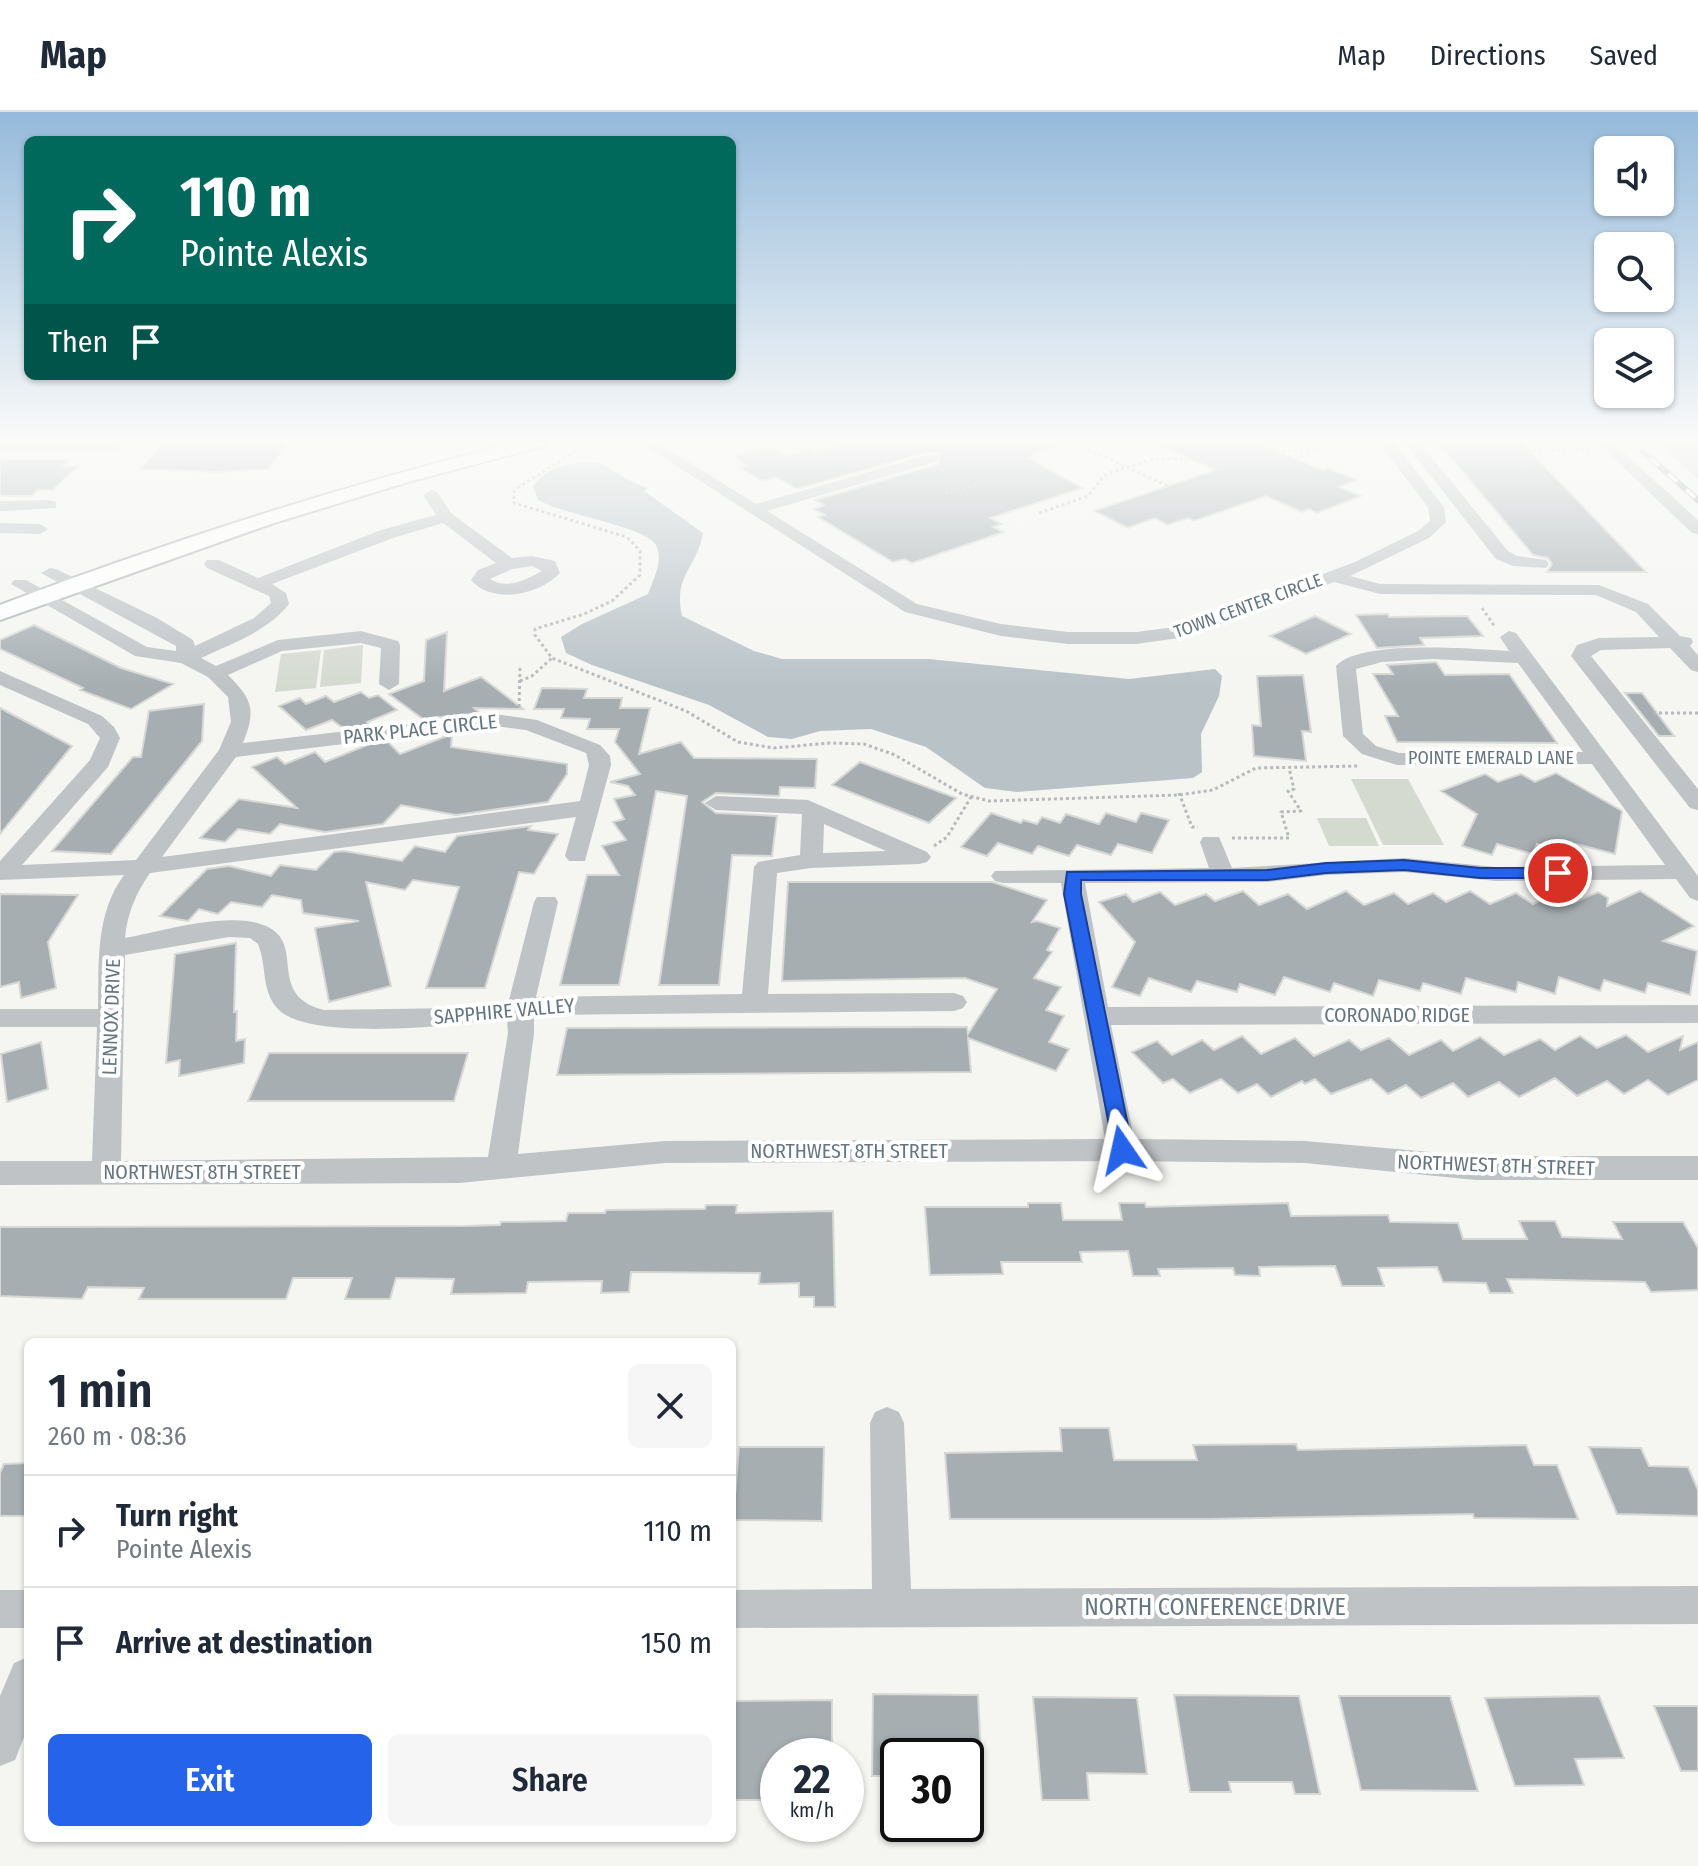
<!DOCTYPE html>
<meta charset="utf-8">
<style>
:root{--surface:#fff;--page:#f6f6f7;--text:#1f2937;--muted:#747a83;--line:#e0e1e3;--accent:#2563eb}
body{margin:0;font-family:"Fira Sans Condensed",sans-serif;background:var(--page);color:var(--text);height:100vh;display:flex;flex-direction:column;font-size:30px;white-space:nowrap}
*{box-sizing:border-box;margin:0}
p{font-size:26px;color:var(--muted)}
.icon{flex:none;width:44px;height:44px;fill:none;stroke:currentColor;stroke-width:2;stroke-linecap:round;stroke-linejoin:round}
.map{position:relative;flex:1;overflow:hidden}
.side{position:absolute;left:24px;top:1226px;width:712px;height:504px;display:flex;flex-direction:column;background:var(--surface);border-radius:12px;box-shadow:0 2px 6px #0004}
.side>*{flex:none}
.hud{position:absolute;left:24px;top:24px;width:712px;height:244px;border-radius:12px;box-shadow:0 2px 6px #0004;background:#00695c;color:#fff;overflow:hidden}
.tools{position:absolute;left:1594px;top:24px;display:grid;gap:16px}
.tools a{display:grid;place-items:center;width:80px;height:80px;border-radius:12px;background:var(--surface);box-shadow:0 2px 6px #0004;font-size:40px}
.speed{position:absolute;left:760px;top:1626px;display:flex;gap:16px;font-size:40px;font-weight:700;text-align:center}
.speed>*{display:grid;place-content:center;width:104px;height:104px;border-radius:50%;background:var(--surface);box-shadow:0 2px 6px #0004;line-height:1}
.speed small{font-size:20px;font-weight:400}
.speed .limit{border:4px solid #111;border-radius:12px;background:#fff;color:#111}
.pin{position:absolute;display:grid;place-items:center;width:68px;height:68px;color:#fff;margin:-34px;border:4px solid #fff;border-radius:50%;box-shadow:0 2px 8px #0007}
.me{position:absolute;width:88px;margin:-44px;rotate:349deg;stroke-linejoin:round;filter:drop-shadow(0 0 6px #0008)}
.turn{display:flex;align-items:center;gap:28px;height:168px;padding:0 24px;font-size:36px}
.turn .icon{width:104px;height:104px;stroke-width:2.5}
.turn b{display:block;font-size:56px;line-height:68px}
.then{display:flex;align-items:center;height:76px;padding:0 24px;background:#0003;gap:16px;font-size:30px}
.round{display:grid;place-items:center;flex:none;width:84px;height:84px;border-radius:12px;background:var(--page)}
.summary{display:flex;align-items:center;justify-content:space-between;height:136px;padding:0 24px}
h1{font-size:48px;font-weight:600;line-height:60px}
.cta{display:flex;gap:16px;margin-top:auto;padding:16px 24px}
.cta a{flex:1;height:92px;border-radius:12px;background:var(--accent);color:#fff;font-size:32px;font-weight:600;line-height:92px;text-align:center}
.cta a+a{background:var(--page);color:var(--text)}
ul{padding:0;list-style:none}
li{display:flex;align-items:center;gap:24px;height:112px;padding:0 24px;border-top:2px solid var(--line)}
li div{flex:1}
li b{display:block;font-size:30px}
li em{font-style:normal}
header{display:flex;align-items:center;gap:48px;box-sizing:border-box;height:112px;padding:0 40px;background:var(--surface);border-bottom:2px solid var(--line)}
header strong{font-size:38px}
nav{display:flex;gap:44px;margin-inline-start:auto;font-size:28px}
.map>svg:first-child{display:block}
.green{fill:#d5dad1}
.water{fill:#b8c2c7}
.building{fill:#a6aeb2;stroke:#d7d7d5;stroke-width:2}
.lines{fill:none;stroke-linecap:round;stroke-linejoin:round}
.major-casing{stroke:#b0b5b8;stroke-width:4}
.path{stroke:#b7babc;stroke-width:3;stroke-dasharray:3 3;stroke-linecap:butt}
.minor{fill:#bfc3c6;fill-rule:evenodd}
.major{fill:#fff;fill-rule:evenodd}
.rail-casing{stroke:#9ea5aa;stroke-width:6}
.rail{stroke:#fff;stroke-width:4;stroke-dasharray:12;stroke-linecap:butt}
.route{fill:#2563eb;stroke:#184099;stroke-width:2}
.labels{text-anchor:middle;stroke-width:8;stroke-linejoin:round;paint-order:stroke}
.far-street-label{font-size:18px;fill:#667681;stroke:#fff}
.street-label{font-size:20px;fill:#667681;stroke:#fff}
.near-street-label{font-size:24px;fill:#667681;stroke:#fff}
</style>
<header>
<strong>Map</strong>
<nav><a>Map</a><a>Directions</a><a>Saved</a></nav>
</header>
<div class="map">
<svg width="1698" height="1754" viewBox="0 0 1698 1754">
<rect width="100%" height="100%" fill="#f5f5f2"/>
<path class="green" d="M1656 330H1698V367Z
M363 533 361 571 320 575 324 538Z
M321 538 316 576 275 580 281 542Z
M1351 667H1408L1444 733H1383Z
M1317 706H1366L1379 734H1329Z"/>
<path class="water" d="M599 350C616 361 630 370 648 376L644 379 703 421C697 456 673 463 682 504L754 539 782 547H929L1129 567 1215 557 1222 564 1219 584 1201 622 1202 660 1193 666 1017 680 985 676 926 635 871 617 820 619 792 627 768 625 709 593 592 553 566 541 561 525 582 512 648 482C653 468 664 448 656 433 645 414 563 403 538 388L533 374C550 351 572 352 599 350Z"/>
<path class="building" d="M236 330 288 331 268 357 216 360 140 357 163 332Z
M852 330H1055V335L1031 342 1035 344 1028 346 1083 376 990 406 1002 412 993 415 1004 420 912 451 905 447 893 450 818 405 825 403 814 397 824 393 815 388 939 352 940 341 927 340 797 377 776 365 762 369 740 356 748 354 733 344 770 334 786 343 810 337 815 340Z
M1152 330H1254L1323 358 1328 356 1357 368 1339 375 1361 384 1317 401 1309 397 1302 400 1266 384 1194 409 1188 406 1168 413 1155 406 1128 416 1094 399 1216 358Z
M1438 330H1521L1646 460H1547L1552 452 1548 446 1533 443Z
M0 348H69L63 354H78L53 378H38L32 384H0Z
M1388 502 1389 505 1467 504 1483 524 1420 526 1424 533 1377 536 1356 503Z
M1315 504 1351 522 1306 542 1270 524Z
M34 513 121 556 173 572 131 597 80 578 83 576 0 537V528Z
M447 520 444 579 481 565 523 597 474 596 480 601 423 607 389 582 424 569 426 528Z
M1436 550 1445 563 1509 562 1557 631 1397 630 1385 604H1398L1373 562H1393L1387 553Z
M1303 563 1311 620 1302 619 1306 649 1254 644 1252 613 1261 614 1257 564Z
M542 576 587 577 584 586H622L620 596H650L639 642 681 630 694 646 817 647 815 676 780 675 779 684 716 681 702 690 716 701 777 704 772 744 732 743 719 873H659L687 684 656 679 619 873H560L587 763H619L602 734 626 728 613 710 624 707 614 687 635 683 628 674 610 670 640 662 615 630 619 617H587L590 607 561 606 564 597H534Z
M361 580 369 586 378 583 397 598 367 610 370 613 343 616 332 608 306 618 279 594 300 586 306 592 326 584 334 590Z
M1625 581H1642L1674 624H1659Z
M204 592 202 629 111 742 52 739 133 645H141L149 599Z
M0 596 72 634 0 722Z
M452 622 451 635 567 652V662L548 690 456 703 401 693 383 712 325 720 280 712 270 722 238 717 225 730 200 726 239 687 297 696 252 655 277 645 285 652 315 640 325 650 365 634 363 633 388 630 400 642Z
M860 650 956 686 929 711 832 673Z
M1556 661 1622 699 1615 742 1576 732 1573 742 1537 732 1533 742 1497 732 1492 743 1462 734 1477 702 1441 679 1485 662 1498 670 1521 662 1535 670Z
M991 701 1021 711 1023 708 1037 712 1042 705 1060 711 1066 702 1099 712 1106 701 1136 710 1141 701 1169 708 1152 741 1118 732 1111 743 1077 733 1069 744 1038 734 1032 742 998 731 987 744 961 735Z
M531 714 528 718 558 722 534 762 519 760 485 876H426L459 775 413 768 405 778 366 770 391 874 329 890 315 816 359 809 303 801 301 788 272 783 262 795 231 790 218 802 199 797 188 809 160 804 207 757 229 754 271 764 280 753 316 758 334 740 344 739 402 749 415 734 445 740 457 724Z
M788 770H992L1047 788 1032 810 1037 809 1060 816 1047 838 1052 840 1034 866 1061 875 1046 898 1064 904 1049 930 1069 937 1056 959 968 926 971 960 557 963 567 916 967 915 968 922 997 877 965 866 782 869Z
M1243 779 1259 793 1288 782 1307 797 1346 779 1364 793 1394 781 1408 792 1433 781 1446 790 1470 779 1490 792 1516 781 1533 792 1557 780 1573 791 1598 780 1608 786 1607 794 1640 779 1694 814 1663 829 1697 839 1690 883 1648 871 1645 881 1604 868 1600 879 1559 865 1555 882 1518 870 1516 880 1466 866 1461 882 1423 871 1420 879 1379 868 1373 884 1334 871 1330 880 1284 865 1275 883 1240 872 1237 880 1197 869 1191 880 1149 866 1140 884 1112 875 1135 830 1099 790 1126 782 1133 790 1160 780 1175 793 1206 782 1215 789Z
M0 782 78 783 48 830 56 876 21 886 19 870 0 875Z
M236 831 234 900 237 899 236 929 245 927 244 951 179 964 180 948 166 951 175 842Z
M1626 923 1648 940 1683 924 1680 938 1698 930V968L1668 983 1648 968 1624 982 1607 969 1577 984 1555 966 1519 985 1499 970 1468 985 1453 971 1421 986 1406 973 1388 982 1371 967 1331 982 1315 967 1305 972 1302 969 1271 985 1257 972 1238 981 1221 967 1190 981 1173 967 1163 971 1132 940 1157 929 1172 943 1202 928 1214 938 1242 924 1261 942 1295 926 1314 944 1349 928 1361 938 1389 926 1409 943 1441 928 1453 939 1480 925 1504 943 1540 927 1555 938 1580 924 1597 936Z
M41 930 48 977 7 990 1 942Z
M269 941H468L454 989H248Z
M1028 1091H1061L1063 1108H1122L1119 1091H1145L1146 1095 1288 1091 1291 1104 1388 1103 1390 1110 1458 1111 1463 1127H1527L1519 1109H1555L1562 1125 1622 1127 1613 1110H1683L1698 1136V1178L1651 1180 1645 1170 1507 1167 1513 1181H1490L1486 1171 1443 1170 1437 1155 1378 1156 1384 1174H1342L1335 1154 1259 1155 1260 1164 1235 1163 1233 1156 1158 1157 1160 1164H1133L1128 1139 1080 1140 1082 1150H1001L1003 1162 930 1163 925 1095H1028Z
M706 1093H737L736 1101 833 1099 835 1195H814V1185H799V1171L759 1172 760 1161 631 1160 629 1180 601 1181 602 1169 528 1170 526 1181 451 1182 454 1167 396 1166 390 1187H345L352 1166H293L286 1187H139L144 1176 88 1175 82 1187 0 1184V1115L466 1114 500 1113 501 1110 566 1109 568 1101H605L606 1098 705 1097Z
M1060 1316H1109L1114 1348H1197L1193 1333 1296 1332 1298 1338 1526 1333 1534 1353H1557L1578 1407 1474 1406 1473 1402 1209 1407H950L945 1341 1062 1339Z
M739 1335H824L822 1409 733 1408Z
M1589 1335 1641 1336 1649 1354 1688 1355 1698 1378V1404L1617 1402Z
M28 1351V1404H0V1361L4 1352Z
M873 1582 978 1583 981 1644H898V1664H872Z
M1174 1583 1299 1584 1320 1682H1295L1292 1670H1229L1231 1680H1190Z
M1339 1584H1450L1478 1679 1361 1678Z
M1599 1584 1624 1646 1575 1647 1584 1673 1515 1674 1485 1586Z
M1033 1585 1137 1586 1147 1662 1087 1661 1089 1688H1042Z
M832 1588V1644H778V1669H765L764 1688H732V1589Z
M1654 1594H1698V1659H1681Z"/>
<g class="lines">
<g class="major-casing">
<path id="major" d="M517 330H547L544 334 408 370 274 411 0 508V493C170 429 341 374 517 330Z"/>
</g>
<path class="path" d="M591 330 520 374 514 379V391L627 425 640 439V463L612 489 584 502 535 517V523L552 546 686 599 738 630 774 636 830 631 864 632 895 643 962 682 989 689 1179 683 1213 678 1256 656 1359 654
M1072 330 1168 374
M1282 339H1311L1340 330
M1443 339 1590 338
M945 382 984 370
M1039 401 1088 384 1103 365 1112 360 1153 347H1208L1245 330
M1482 496 1495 515
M520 569 532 564 552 546
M519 595 520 555
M1653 601H1698
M1179 681 1192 715H1198
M1232 726H1289L1281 700 1301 699 1288 679 1294 677 1289 656
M934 734 947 725 971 685"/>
<path class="minor" d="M639 330H656L756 392 928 343H938V349L767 399 917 492 1001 512 1068 520H1136L1183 514 1355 450 1418 419 1430 409 1428 395 1378 330H1393L1444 395 1446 410 1429 426 1350 464 1380 472 1599 473 1648 492 1680 524 1691 526 1693 530 1690 534 1698 543V560L1691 558 1670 536 1601 538 1591 544 1698 677V698L1690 696 1571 544 1577 533 1599 526 1659 525 1636 500 1596 483 1380 482 1334 470 1186 525 1136 532H1068L1001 524 905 500Z
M1404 330H1419L1508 439 1517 444 1546 448 1549 452 1546 456 1513 454 1496 447Z
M1597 330H1612L1698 408V422L1692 421Z
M0 331H117L124 335 117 339H0Z
M431 378 437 380 452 402 512 446 532 444 555 449 560 461C539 483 493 493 471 468L478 458 496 451 443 411 393 426 272 472 286 481 289 492C267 520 232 531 201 546L216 554 278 528 361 519 398 529 400 533 399 572 389 578 379 572 381 536 361 531 282 539 228 563C253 588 256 598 243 631L495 602 537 608 600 633 610 644 611 653 585 749H569L565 744 576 705 150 761C136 781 127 802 125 826 162 819 231 798 266 814 307 832 265 883 324 898L456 896 509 888 534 790 537 785H555L558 790 536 885 742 882 754 755 758 750 800 743 802 702 716 698 705 691 716 684 808 688 927 740 931 745 927 750 919 752 811 756 777 761 768 882 954 881 963 884 967 890 963 896 954 899 534 903V921L518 1042 665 1029 1105 1027 1061 771H1003L995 769 991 764 995 759 1209 756 1200 730 1203 725H1219L1232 756 1404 746 1496 755 1665 753 1592 652 1397 653 1362 642 1343 624 1336 554C1360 527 1473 537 1509 539L1500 525 1509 519 1516 521 1698 764V789L1690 786 1676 767 1496 769 1404 760 1326 763 1267 770 1085 771 1108 895 1698 893V911L1111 913 1134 1027 1305 1029 1476 1044H1698V1068H1476L1305 1051 1122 1049 665 1051 459 1071 0 1073V1049H92L97 915H0V897H98C99 851 95 802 124 763L0 768V749L90 648 100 626 88 612 0 573V559L102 604 114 615 120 626 108 655 22 753 136 748 219 638 231 610 228 585 208 565 181 551 135 544 11 472 14 468H26L147 535 176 539V534L41 461 50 456 56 457 157 506 193 528 195 534 254 506 271 491 269 484 207 456 204 452 207 448H219L258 466 381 418 436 403 423 383ZM532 454 542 459C525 468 508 478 490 467L512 457ZM1432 547 1518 551 1583 640 1399 641 1376 634 1363 622 1356 557 1382 550ZM495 614 526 618 586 641 589 653 580 689 162 745 236 645ZM824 712 886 739 823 741ZM229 825 250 826 258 832C267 854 261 877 277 896 306 931 463 913 507 906L508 921 488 1045 121 1049 125 843Z
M50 388 56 390V396L0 399V389Z
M0 411 40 412 48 417 40 422 0 421Z
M887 1295 899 1300 904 1311 911 1477 1698 1474V1512L732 1516V1478L872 1477 870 1311 875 1300Z
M0 1478H28V1516H0Z
M28 1545V1615L15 1648 0 1654V1584L14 1551Z"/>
<use href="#major" class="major"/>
<g class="rail-casing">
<path id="rail" d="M1632 330 1698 388"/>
</g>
<use href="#rail" class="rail"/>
</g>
<linearGradient id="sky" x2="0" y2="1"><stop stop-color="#95badb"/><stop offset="0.57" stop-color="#fafaf9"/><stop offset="1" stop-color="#fafaf9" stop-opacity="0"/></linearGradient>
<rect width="1698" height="575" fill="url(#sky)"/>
<path class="route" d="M1404 748 1480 756H1558L1566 761 1558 766H1480L1404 758 1326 761 1267 768H1081V782L1133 1038 1130 1044H1115L1064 782 1067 760 1267 758 1326 751Z"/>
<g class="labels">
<g class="far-street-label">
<text transform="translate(1248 494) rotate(-20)" y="6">TOWN CENTER CIRCLE</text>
<text x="1491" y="652">POINTE EMERALD LANE</text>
</g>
<g class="street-label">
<text transform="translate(420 617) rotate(-6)" y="7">PARK PLACE CIRCLE</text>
<text transform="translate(504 899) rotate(-5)" y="7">SAPPHIRE VALLEY</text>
<text x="1397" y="910">CORONADO RIDGE</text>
<text transform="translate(111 905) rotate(-88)" y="7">LENNOX DRIVE</text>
<text x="849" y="1046">NORTHWEST 8TH STREET</text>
<text transform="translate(1496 1053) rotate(2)" y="7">NORTHWEST 8TH STREET</text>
<text x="202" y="1067">NORTHWEST 8TH STREET</text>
</g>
<g class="near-street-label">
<text x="1215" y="1503">NORTH CONFERENCE DRIVE</text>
</g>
</g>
</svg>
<div class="tools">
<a><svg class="icon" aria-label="sound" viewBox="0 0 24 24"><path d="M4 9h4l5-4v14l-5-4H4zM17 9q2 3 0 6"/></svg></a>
<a><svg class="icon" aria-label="search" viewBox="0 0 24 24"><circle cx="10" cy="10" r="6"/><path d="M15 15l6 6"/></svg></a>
<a><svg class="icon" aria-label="layers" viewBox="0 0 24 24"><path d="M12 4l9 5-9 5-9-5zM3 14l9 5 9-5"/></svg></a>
</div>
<div class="speed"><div>22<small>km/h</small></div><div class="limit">30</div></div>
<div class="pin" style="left:1558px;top:761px;background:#d93025"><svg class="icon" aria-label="arrive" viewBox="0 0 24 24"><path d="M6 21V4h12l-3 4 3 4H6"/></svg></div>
<svg class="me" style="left:1122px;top:1038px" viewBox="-20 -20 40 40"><path d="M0-17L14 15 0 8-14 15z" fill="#2563eb" stroke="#fff" stroke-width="4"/></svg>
<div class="hud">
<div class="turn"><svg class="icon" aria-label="right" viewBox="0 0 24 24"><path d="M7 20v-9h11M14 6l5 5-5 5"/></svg><div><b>110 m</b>Pointe Alexis</div></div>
<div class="then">Then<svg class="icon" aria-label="arrive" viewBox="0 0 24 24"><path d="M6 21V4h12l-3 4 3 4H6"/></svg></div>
</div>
<section class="side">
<div class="summary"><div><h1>1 min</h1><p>260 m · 08:36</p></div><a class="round"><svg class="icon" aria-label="close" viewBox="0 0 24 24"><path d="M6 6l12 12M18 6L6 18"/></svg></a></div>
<ul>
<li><svg class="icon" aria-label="right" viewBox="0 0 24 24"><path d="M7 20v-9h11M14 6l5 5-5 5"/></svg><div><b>Turn right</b><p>Pointe Alexis</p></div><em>110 m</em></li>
<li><svg class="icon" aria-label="arrive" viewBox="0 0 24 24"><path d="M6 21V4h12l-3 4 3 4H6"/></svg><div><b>Arrive at destination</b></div><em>150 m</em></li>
</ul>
<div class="cta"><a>Exit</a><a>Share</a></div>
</section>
</div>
